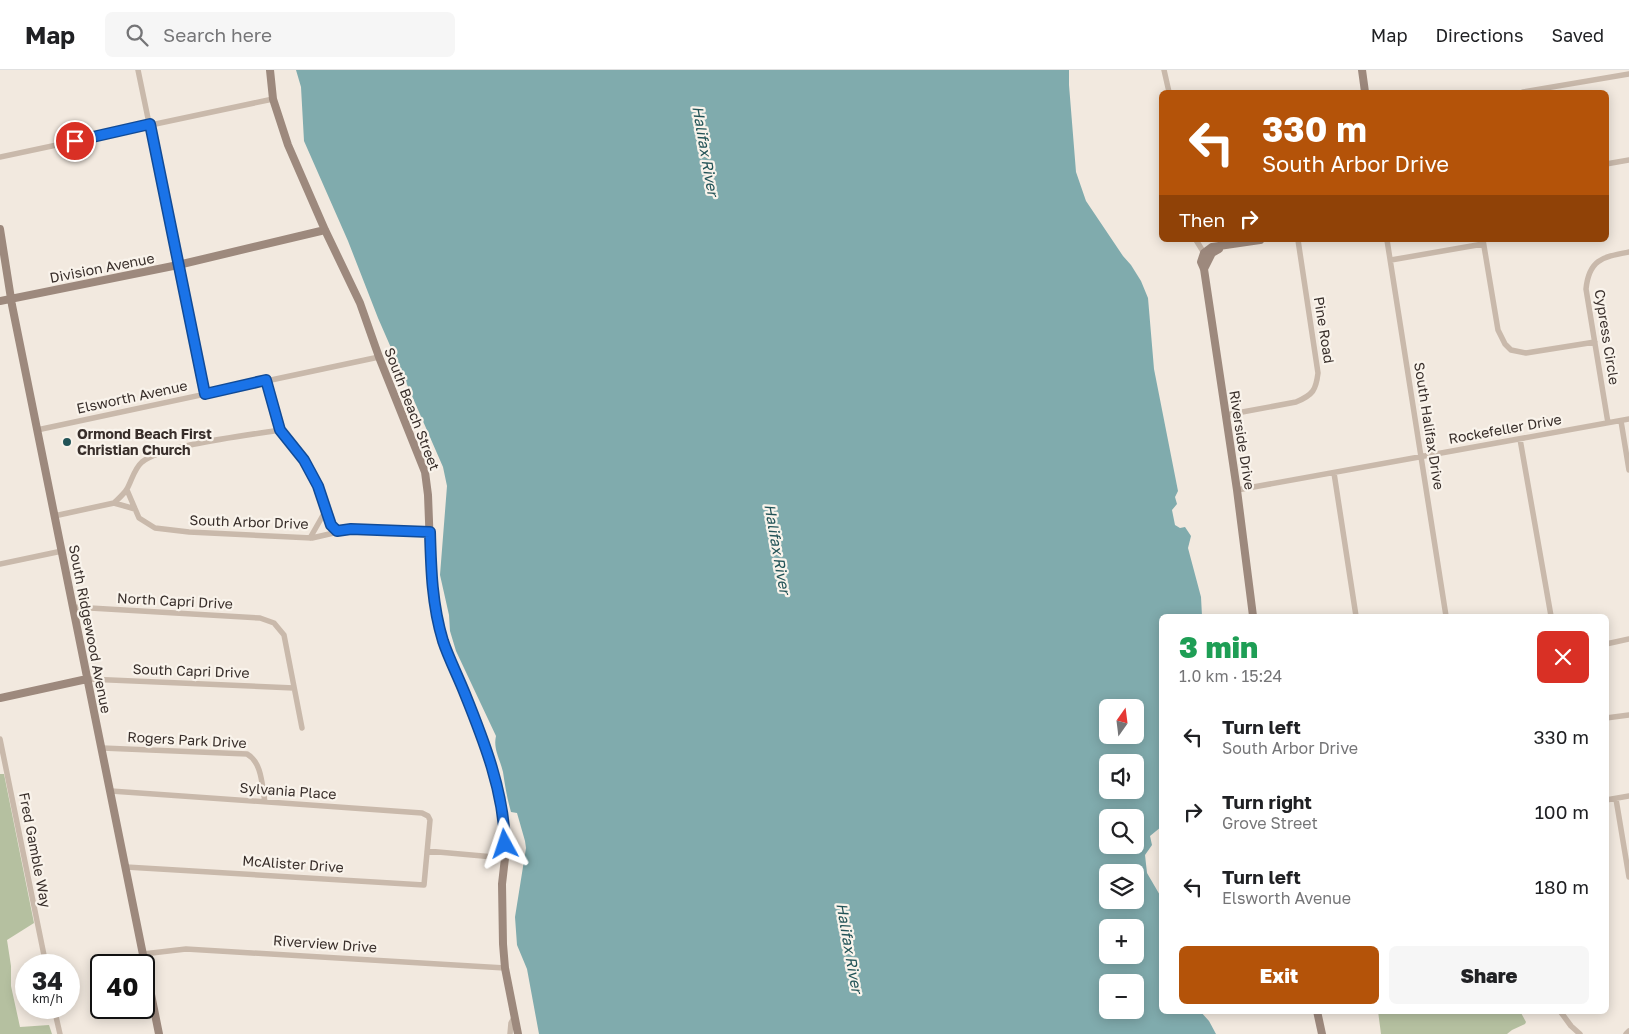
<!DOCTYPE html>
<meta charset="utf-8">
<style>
:root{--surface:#fff;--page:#f6f6f6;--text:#202124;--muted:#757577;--line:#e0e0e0;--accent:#b45309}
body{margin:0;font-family:"Golos Text",sans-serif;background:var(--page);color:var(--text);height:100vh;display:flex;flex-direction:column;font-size:19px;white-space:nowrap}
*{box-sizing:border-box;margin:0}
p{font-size:16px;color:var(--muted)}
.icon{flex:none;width:28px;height:28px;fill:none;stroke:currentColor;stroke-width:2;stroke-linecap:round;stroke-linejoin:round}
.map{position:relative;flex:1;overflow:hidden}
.sheet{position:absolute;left:1159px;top:544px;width:450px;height:400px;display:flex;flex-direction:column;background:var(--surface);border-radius:8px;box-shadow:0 2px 12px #0003}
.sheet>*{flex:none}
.top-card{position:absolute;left:1159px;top:20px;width:450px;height:152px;border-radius:8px;box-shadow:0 2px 12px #0003;background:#b45309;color:#fff;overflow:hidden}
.needle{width:32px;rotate:14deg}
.tools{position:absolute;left:1099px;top:629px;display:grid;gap:10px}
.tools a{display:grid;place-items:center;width:45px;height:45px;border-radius:8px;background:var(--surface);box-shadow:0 2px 12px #0003;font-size:25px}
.speed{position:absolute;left:15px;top:884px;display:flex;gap:10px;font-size:25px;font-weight:700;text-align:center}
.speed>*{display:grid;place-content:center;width:65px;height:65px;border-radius:50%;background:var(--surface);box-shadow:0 2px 12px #0003;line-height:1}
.speed small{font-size:12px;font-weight:400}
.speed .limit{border:2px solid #111;border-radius:8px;background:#fff;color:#111}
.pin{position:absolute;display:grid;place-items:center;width:42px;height:42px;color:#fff;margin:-21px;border:2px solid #fff;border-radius:50%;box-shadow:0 1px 5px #0007}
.me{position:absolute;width:55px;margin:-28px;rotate:355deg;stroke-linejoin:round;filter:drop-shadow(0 0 4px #0008)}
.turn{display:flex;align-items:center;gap:18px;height:105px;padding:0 20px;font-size:22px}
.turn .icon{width:65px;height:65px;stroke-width:2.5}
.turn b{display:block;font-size:35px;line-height:42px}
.then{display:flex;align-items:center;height:48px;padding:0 20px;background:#0003;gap:10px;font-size:19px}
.round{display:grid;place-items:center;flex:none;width:52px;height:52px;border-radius:8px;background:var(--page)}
.headline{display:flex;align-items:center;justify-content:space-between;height:85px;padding:0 20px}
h1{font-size:30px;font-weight:800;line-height:38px;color:#1e9e55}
.action{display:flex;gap:10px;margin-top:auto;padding:10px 20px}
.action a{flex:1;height:58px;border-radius:8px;background:var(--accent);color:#fff;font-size:20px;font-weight:800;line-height:58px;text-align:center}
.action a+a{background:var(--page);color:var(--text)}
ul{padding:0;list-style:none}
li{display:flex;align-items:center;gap:15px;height:75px;padding:0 20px}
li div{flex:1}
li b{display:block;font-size:19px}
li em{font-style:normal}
header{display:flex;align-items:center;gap:30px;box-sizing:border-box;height:70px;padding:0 25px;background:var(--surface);border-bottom:1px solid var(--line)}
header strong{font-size:24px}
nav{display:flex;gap:28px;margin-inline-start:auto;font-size:18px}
.search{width:350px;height:45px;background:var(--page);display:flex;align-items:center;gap:12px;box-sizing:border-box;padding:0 18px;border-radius:8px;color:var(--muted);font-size:19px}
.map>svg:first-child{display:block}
.green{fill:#b5c0a0}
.water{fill:#80abad;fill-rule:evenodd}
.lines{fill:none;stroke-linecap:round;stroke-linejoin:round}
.street{stroke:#c9b9ab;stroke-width:5.5}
.secondary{stroke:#9d897d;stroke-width:8}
.route-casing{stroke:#114b97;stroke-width:12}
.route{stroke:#1a73e8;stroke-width:9}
.poi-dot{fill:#225357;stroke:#f9f3eb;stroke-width:2}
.labels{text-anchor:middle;stroke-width:4.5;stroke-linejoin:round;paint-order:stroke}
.street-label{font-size:14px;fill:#382e2a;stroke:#f9f3eb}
.poi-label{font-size:14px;font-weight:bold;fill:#382e2a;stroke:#f9f3eb;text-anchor:start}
.water-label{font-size:15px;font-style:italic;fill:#225357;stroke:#f9f3eb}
</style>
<header>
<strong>Map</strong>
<div class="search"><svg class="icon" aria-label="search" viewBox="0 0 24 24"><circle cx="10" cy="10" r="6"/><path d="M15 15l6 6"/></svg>Search here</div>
<nav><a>Map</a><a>Directions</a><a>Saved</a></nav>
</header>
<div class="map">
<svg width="1629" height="964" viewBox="0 0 1629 964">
<rect width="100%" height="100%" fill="#f2e9df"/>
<path class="green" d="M0 704H4L34 853 7 870 11 896V916L20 957 49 955 52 964H0Z
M1378 941H1520L1526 952 1525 954 1512 960 1507 964H1381Z"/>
<path class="water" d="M296 0H1069V15L1076 102 1086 131 1123 186 1131 195 1141 211 1148 228 1154 299 1178 421 1175 427 1177 434 1172 440 1175 455 1180 458 1185 457 1191 466 1188 478 1201 527 1202 546H1161V757L1150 766 1152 775 1145 785 1147 803 1161 827V941H1200L1209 951 1216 964H539L527 899 517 875 515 847 526 778 525 771 517 743 511 742C507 728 505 716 503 702 500 689 493 679 496 666L456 581 450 561 449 545 440 505 447 416 443 397 378 248 348 171 304 71 301 17ZM1108 638H1135V665H1108ZM1108 692H1135V720H1108ZM1108 748H1135V775H1108ZM1108 802H1135V830H1108ZM1108 858H1135V885H1108ZM1135 912V940H1108V912Z"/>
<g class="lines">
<path class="street" d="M138 0 205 324
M1164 0 1169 22
M1523 22 1629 4
M0 87 273 29
M1606 94 1629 90
M1196 170 1204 183
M1387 170 1446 546
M1483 170 1498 260 1505 274 1511 280 1526 283 1595 272
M1391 190 1483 174
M266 310 280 360 304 390 318 415 331 455 337 461
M1226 345 1296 332C1313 325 1316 320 1318 303L1298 170
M1621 351 1629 400
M1608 353 1586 219C1589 189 1603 187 1629 182
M37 360 379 287
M1520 369 1551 546
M1334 403 1356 546
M127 420 139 448 155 458 189 462 312 468 351 459 430 462
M1237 420 1629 349
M114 433C118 429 124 424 127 419 132 410 134 399 142 392 163 375 250 365 280 360
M54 446 114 433 135 439
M310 468 326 440
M0 494 62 481
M73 537 260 548 274 553 284 565 302 658
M1606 574 1629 569
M87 609 294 618
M1606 648 1629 645
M0 669 46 895
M102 678 247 684C262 692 262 716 265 732
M111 721 422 743 428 746 430 750 424 815 126 797
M1616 729 1629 807
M1606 730 1629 726
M427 781 505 788
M143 884 186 879 505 898
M54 938 60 964
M1560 941 1571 956 1580 964
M510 964 511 953 515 946
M1626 964 1629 961"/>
<path class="secondary" d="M270 0 273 29 288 75 325 160 360 233 379 287 425 402 428 425 431 503 436 543 444 571 477 655 498 719 505 759V788L502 814 503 874 505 898 518 964
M1362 0 1365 22
M0 159 12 235 159 964
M1204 199 1212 183 1219 179
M0 231 178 195 325 160
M1253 546 1237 420 1204 199 1201 192 1204 183 1212 177 1260 170
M0 628 87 609
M1317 941 1322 964"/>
</g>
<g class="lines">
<g class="route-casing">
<path id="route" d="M75 71 150 54 205 324 266 310 280 360 304 390 318 416 331 455 337 461 351 459 430 462C431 499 432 535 443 571 449 589 458 606 465 624 484 671 504 722 505 774"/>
</g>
<use href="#route" class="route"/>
</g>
<circle class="poi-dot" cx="67" cy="372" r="5"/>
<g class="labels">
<g class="street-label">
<text transform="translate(102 198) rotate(-11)" y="5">Division Avenue</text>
<text transform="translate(1324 260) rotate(81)" y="5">Pine Road</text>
<text transform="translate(1607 267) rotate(81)" y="5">Cypress Circle</text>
<text transform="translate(132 327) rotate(-12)" y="5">Elsworth Avenue</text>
<text transform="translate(412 339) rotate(69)" y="5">South Beach Street</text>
<text transform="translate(1429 356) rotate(81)" y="5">South Halifax Drive</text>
<text transform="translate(1505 359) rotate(-10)" y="5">Rockefeller Drive</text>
<text transform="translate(1242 370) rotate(81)" y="5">Riverside Drive</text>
<text transform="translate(249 452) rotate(2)" y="5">South Arbor Drive</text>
<text transform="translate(175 531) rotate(3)" y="5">North Capri Drive</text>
<text transform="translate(90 559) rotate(79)" y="5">South Ridgewood Avenue</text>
<text transform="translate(191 601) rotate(2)" y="5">South Capri Drive</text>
<text transform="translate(187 670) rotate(3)" y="5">Rogers Park Drive</text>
<text transform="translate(288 721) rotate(4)" y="5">Sylvania Place</text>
<text transform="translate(35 780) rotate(79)" y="5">Fred Gamble Way</text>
<text transform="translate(293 794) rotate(4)" y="5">McAlister Drive</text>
<text transform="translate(325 874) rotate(4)" y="5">Riverview Drive</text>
</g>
<g class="poi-label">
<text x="77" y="369">Ormond Beach First<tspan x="77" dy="16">Christian Church</tspan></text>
</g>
<g class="water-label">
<text transform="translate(705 81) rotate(80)" y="5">Halifax River</text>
<text transform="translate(777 479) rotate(80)" y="5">Halifax River</text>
<text transform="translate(849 878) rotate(80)" y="5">Halifax River</text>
</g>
</g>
</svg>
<div class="tools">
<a><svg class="needle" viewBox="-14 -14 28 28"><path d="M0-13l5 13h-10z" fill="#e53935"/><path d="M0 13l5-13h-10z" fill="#757577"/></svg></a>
<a><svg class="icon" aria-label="sound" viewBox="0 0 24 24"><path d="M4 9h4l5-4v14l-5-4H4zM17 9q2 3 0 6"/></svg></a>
<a><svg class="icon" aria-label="search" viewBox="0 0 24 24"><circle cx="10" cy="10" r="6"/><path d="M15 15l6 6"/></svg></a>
<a><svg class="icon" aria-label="layers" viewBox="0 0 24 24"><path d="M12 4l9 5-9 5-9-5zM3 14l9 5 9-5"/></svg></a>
<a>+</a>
<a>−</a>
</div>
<div class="speed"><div>34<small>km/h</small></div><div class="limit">40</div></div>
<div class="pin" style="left:75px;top:71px;background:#d93025"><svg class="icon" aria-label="arrive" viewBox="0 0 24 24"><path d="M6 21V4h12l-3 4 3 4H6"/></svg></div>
<svg class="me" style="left:505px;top:774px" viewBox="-20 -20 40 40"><path d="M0-17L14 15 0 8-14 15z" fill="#1a73e8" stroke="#fff" stroke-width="4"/></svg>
<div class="top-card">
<div class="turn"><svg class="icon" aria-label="left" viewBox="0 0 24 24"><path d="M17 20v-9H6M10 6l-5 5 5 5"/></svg><div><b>330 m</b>South Arbor Drive</div></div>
<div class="then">Then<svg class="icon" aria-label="right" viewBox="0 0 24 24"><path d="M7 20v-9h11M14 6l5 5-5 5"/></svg></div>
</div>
<section class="sheet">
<div class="headline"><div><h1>3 min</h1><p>1.0 km · 15:24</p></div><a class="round" style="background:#d93025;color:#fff"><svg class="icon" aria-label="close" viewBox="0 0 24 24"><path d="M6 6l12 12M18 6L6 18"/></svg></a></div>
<ul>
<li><svg class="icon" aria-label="left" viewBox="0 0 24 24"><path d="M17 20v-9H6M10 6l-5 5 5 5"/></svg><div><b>Turn left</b><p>South Arbor Drive</p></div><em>330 m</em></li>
<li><svg class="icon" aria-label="right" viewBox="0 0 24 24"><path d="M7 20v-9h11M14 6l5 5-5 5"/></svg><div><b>Turn right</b><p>Grove Street</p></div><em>100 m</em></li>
<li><svg class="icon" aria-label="left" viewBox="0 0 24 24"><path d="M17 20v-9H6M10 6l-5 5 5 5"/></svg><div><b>Turn left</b><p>Elsworth Avenue</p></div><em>180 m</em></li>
</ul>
<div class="action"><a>Exit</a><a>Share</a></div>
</section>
</div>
